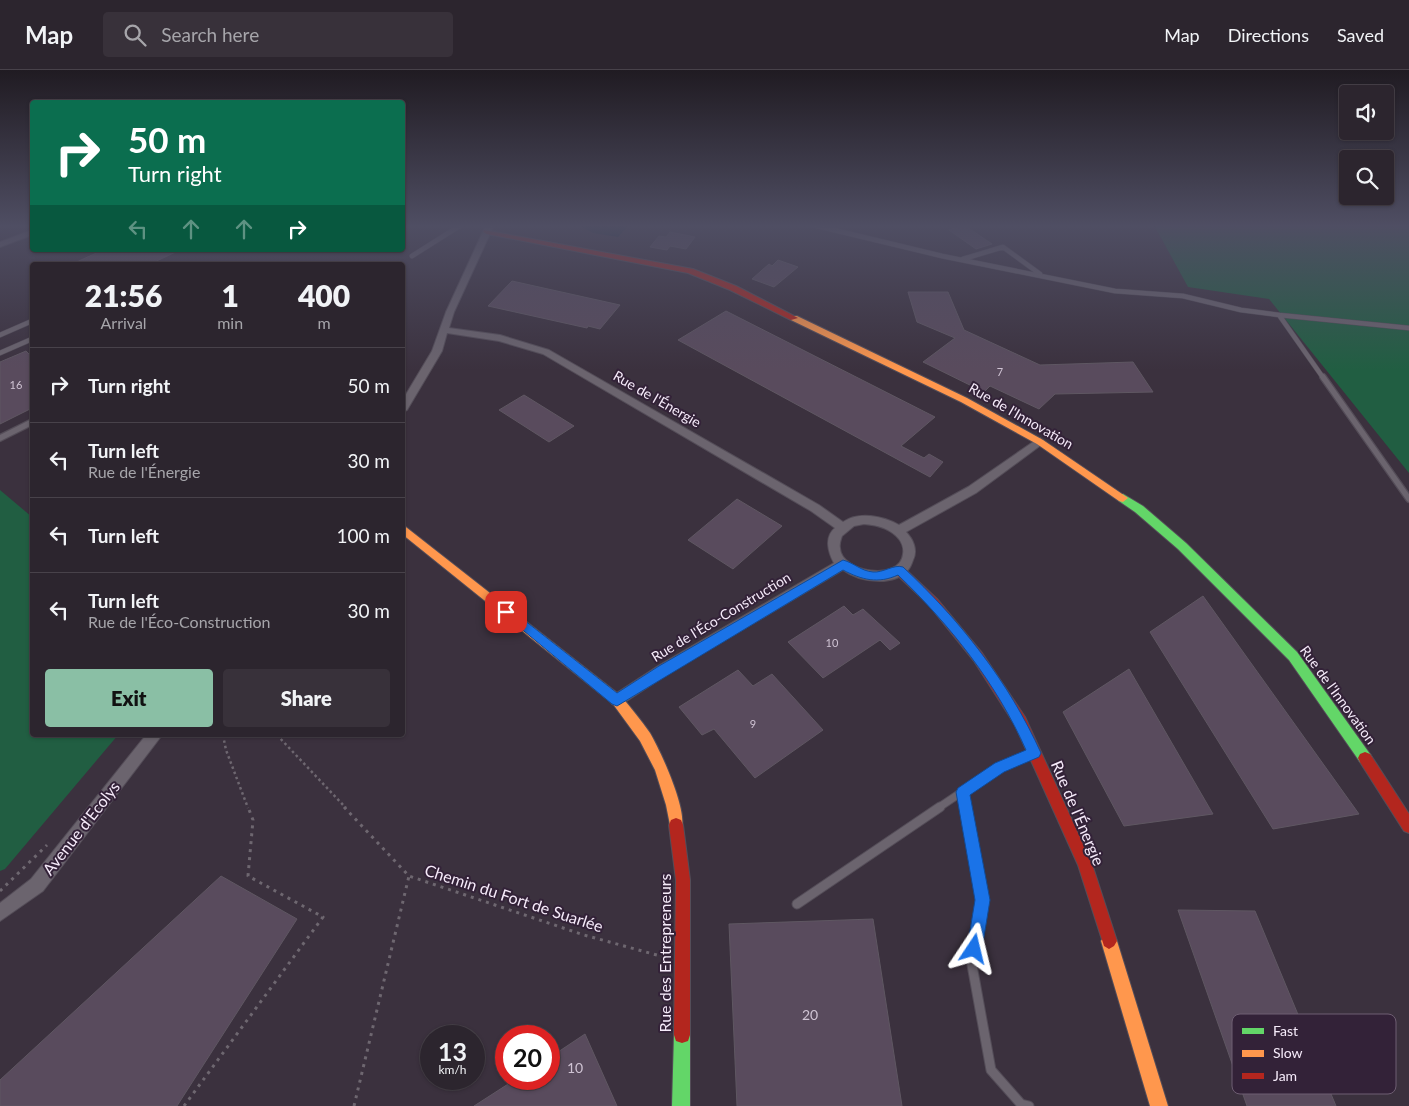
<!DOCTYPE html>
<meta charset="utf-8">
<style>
:root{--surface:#2c252e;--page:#38313a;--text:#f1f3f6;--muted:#a6a5aa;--line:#48424a;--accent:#8abfa5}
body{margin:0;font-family:Lato,sans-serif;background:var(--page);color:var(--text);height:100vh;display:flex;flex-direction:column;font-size:19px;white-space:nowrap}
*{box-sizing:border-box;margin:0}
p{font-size:16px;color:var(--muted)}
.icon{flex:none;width:28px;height:28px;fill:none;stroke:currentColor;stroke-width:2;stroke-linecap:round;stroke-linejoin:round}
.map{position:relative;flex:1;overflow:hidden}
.panel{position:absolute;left:30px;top:192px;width:375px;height:475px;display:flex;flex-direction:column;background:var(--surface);border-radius:5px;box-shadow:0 1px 4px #0004,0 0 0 1px var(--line)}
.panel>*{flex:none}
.banner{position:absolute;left:30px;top:30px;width:375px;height:152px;border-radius:5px;box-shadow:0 1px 4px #0004,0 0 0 1px var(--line);background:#0b6e4f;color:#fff;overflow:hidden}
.fabs{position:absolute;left:1339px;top:15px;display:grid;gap:10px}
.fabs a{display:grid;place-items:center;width:55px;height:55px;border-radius:5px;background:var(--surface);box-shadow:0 1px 4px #0004,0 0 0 1px var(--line);font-size:25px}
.speed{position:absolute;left:420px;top:955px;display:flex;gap:10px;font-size:25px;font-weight:700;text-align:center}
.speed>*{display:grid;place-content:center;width:65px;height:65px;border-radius:50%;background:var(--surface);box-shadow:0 1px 4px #0004,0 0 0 1px var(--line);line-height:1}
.speed small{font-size:12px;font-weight:400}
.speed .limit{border:8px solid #d22;background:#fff;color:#111}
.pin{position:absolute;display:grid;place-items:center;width:42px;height:42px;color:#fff;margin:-21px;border-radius:10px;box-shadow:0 2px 8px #0006}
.me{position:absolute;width:55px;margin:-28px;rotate:10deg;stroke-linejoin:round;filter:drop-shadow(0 0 4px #0008)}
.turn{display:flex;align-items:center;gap:18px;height:105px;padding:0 15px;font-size:22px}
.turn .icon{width:65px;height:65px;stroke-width:2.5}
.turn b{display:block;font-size:35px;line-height:42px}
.lanes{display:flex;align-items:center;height:48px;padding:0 15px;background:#0003;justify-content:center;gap:25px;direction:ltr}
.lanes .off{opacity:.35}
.eta{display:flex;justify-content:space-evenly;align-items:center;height:85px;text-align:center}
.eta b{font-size:30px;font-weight:800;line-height:35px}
.primary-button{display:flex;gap:10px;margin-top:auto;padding:10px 15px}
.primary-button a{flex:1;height:58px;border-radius:5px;background:var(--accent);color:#111;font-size:20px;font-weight:800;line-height:58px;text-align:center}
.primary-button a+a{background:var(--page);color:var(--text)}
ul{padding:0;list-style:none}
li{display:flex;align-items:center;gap:15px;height:75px;padding:0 15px;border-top:1px solid var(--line)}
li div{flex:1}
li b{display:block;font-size:19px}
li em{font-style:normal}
header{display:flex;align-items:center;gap:30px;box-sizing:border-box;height:70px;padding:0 25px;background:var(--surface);border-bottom:1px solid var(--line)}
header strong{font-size:24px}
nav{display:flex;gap:28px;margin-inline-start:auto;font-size:18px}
.search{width:350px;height:45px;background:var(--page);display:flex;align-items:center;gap:12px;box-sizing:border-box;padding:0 18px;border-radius:5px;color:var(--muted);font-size:19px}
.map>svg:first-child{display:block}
.green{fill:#215e42}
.water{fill:#082634}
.building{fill:#594b5d;stroke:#5f5762}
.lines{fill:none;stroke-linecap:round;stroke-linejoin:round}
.lane-far3-casing{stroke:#544d58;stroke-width:5.5}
.lane-far2-casing{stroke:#544d58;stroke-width:8}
.lane-far1-casing{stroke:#544d58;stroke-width:9}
.lane-casing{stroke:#544d58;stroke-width:11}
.street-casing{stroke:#544d58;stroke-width:2}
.fast-casing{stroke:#544d58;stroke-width:2}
.slow-casing{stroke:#544d58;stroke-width:2}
.jam-casing{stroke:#544d58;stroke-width:2}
.path-far1{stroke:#6e6770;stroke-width:2.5;stroke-dasharray:2.5 3;stroke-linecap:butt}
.path{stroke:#6e6770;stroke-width:3;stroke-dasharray:3 5;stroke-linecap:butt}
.lane-far3{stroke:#6b646e;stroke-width:4.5}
.lane-far2{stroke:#6b646e;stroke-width:5.5}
.lane-far1{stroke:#6b646e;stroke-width:7}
.lane{stroke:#6b646e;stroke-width:9}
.street{fill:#6b646e;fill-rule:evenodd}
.fast{fill:#63d668;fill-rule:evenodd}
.slow{fill:#ff974d;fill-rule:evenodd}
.jam{fill:#b3261e;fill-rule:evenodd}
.route{fill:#1a73e8;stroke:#114b97}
.labels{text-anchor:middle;stroke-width:4;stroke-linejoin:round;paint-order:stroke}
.number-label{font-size:11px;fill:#cfc3d3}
.street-label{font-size:14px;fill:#f6ebfa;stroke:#332238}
.near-number-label{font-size:14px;fill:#cfc3d3}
.near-street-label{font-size:16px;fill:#f6ebfa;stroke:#332238}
.key{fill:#332238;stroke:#6e5e72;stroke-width:1}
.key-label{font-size:14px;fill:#f6ebfa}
</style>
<header>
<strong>Map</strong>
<div class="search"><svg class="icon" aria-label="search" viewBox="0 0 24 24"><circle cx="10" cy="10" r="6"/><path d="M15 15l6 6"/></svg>Search here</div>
<nav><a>Map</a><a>Directions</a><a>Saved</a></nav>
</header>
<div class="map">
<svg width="1409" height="1036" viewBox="0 0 1409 1036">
<rect width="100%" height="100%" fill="#3b313e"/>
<path class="green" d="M1154 155H1409V403L1269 229 1188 217Z
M0 420 32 447V665H118L5 799 0 801Z"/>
<path class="water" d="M579 155H629L618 167 593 163Z"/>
<path class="building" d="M964 155 992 174 976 179 949 160Z
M670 162 695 167 686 179 670 176 667 180 650 177 659 166 666 167Z
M103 180H180L148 195H70Z
M778 190 798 197 774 217 752 209 769 194 772 196Z
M512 211 620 235 600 259 588 256 587 258 488 236Z
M908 222H948L964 260 1040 295 1133 292 1153 322 1055 324 1039 339 990 316 984 322 923 292 955 268 917 252Z
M726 241 935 347 901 376 924 388 929 384 943 392 930 407 678 270Z
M26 281 32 287V338L0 354V292Z
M524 325 574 356 549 372 499 340Z
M737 429 782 456 733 499 688 470Z
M1203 526 1359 744 1273 759 1150 562Z
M844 536 853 545 863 539 900 573 890 580 880 570 823 608 788 572Z
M1129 599 1213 744 1124 756 1063 642Z
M738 600 753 616 772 604 823 660 755 708 714 659 702 665 679 637Z
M221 806 297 849 177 1036H0V1010Z
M1178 840 1255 841 1336 1036H1247Z
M873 849 902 1036H737L729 854Z
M585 964 617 1036H474L516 1009H549V988Z"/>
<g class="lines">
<g class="lane-far3-casing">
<path id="lane-far3" d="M813 155 942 186 1115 221 1183 226 1241 240 1279 245 1324 309
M412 186 461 155
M963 189 1003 177 1040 204
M1279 245 1409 258
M0 265 32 251
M0 283 32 269"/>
</g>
<g class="lane-far2-casing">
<path id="lane-far2" d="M1323 307 1409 429
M0 368 32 352"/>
</g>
<g class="lane-far1-casing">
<path id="lane-far1" d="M963 722 966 738
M938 738 999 697 1033 683"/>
</g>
<g class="lane-casing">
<path id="lane" d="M966 737 983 831 972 895 991 1000 1021 1034 1029 1036
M797 834 940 737"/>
</g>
<g class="street-casing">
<path id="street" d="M486 155H494L454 242 449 258 500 265 549 280 819 435 843 452C859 441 883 446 899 455L968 417 1036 370 1040 368 1045 372 976 423 906 462C913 469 918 480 913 490 912 493 910 498 908 500 893 517 859 512 843 500L668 604 622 634 617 636 612 634 610 630 612 626 658 596 834 493C828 482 824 467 835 458L811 441 543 284 499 271 447 263 442 281 407 340 402 343V331L432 281 446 242ZM864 454C877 455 890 458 899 469 902 473 904 479 903 484 900 512 841 502 840 478 839 474 841 469 842 466L854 456Z
M32 160V165L0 177V172Z
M146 665H162L43 821 0 851V833L31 809Z"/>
</g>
<g class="fast-casing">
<path id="fast" d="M1123 424 1143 436 1186 473 1297 582 1370 684 1372 688 1370 692 1365 694 1360 692 1289 590 1178 479 1135 442 1119 431 1118 428 1119 425Z
M682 957 688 959 690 965V1036H672L674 965 676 959Z"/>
</g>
<g class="slow-casing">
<path id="slow" d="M791 246H797L967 328 1043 370 1128 428 1123 432 1119 431 1037 374 961 332 791 250Z
M402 454 621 626C631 638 641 650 650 663 660 680 689 742 681 760L676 762 671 760 666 735 655 700 640 671 613 634 402 464Z
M1109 863 1114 866 1117 871 1168 1036H1150L1101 871 1104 866Z"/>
</g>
<g class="jam-casing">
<path id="jam" d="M484 160 693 199 736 216 798 248 791 250 730 220 688 203 487 164 483 162Z
M899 496 903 497 937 529 982 583 1025 647 1092 794 1117 871 1114 876 1109 879 1104 876 1078 795 1015 655 974 591 929 535 895 503 893 500 895 497Z
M1365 682 1370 684 1409 744V763L1404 761 1360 692 1358 688 1360 684Z
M676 748 681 750 683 755 690 810V965L688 971 682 973 676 971 674 965 676 810 669 755 671 750Z"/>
</g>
<path class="path-far1" d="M223 665 226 680 248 738
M277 665 346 738"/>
<path class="path" d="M344 737 409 806 584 865 664 887
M0 821 47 775
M184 1036 323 847 248 806 253 750 248 737
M354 1036 409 806"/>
<use href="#lane-far3" class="lane-far3"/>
<use href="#lane-far2" class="lane-far2"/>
<use href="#lane-far1" class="lane-far1"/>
<use href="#lane" class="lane"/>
<use href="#street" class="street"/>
<use href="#fast" class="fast"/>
<use href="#slow" class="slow"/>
<use href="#jam" class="jam"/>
</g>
<linearGradient id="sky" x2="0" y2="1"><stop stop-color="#201b22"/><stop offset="0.52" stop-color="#4f4e63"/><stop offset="1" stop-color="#4f4e63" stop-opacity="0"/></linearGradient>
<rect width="1409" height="300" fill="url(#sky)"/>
<path class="route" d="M843 490C854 493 861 501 873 502 883 503 894 494 903 497 960 550 1009 612 1041 683L1039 687 1004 702 970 725 990 830 982 879 980 885 974 887 969 885 967 879 975 830 956 722 958 718 995 693 1026 680C997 614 950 555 898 505 878 514 862 510 843 500L617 636 612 634 501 542 502 539H510L617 623 659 596Z"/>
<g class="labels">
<g class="number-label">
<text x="1000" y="306">7</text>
<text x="16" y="319">16</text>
<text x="832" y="577">10</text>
<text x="753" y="658">9</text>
</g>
<g class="street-label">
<text transform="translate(657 329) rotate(30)" y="5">Rue de l'Énergie</text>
<text transform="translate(1021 346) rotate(30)" y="5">Rue de l'Innovation</text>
<text transform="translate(721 547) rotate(-31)" y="5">Rue de l'Éco-Construction</text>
<text transform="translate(1338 625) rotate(54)" y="5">Rue de l'Innovation</text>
</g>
<g class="near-number-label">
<text x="810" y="950">20</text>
<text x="575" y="1003">10</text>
</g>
<g class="near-street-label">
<text transform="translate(1078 743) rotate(67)" y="6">Rue de l'Énergie</text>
<text transform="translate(81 758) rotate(-52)" y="6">Avenue d'Ecolys</text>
<text transform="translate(514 828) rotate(18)" y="6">Chemin du Fort de Suarlée</text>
<text transform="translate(665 883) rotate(-90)" y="6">Rue des Entrepreneurs</text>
</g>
</g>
<rect x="1232" y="944" width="164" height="80" rx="8" class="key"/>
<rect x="1242" y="958" width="22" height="6" fill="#63d668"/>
<rect x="1242" y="980" width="22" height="7" fill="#ff974d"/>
<rect x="1242" y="1003" width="22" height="6" fill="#b3261e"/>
<g class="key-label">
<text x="1273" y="966">Fast</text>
<text x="1273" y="988">Slow</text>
<text x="1273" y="1011">Jam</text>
</g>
</svg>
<div class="fabs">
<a><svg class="icon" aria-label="sound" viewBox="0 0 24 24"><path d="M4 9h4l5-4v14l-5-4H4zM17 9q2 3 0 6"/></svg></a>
<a><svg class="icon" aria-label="search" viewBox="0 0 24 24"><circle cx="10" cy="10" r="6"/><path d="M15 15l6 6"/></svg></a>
</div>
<div class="speed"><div>13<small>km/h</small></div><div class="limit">20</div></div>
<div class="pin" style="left:506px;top:542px;background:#d93025"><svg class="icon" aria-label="arrive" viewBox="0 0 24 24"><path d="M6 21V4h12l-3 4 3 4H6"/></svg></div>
<svg class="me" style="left:974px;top:879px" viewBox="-20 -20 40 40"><path d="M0-17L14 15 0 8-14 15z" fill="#1a73e8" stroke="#fff" stroke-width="4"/></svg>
<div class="banner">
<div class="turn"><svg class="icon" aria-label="right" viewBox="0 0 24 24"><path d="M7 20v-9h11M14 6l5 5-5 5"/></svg><div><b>50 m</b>Turn right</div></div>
<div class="lanes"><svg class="icon off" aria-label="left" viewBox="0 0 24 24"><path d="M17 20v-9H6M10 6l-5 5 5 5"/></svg><svg class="icon off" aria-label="ahead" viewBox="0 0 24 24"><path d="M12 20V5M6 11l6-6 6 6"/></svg><svg class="icon off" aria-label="ahead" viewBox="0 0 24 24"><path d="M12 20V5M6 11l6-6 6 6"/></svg><svg class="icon" aria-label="right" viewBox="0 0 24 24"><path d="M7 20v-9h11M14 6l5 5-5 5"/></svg></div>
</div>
<section class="panel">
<div class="eta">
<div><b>21:56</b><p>Arrival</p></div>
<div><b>1</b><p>min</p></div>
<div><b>400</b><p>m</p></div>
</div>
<ul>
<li><svg class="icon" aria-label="right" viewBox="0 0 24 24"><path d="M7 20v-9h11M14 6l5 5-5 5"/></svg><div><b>Turn right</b></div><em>50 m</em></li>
<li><svg class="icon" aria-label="left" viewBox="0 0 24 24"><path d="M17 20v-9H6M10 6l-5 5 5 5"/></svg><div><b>Turn left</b><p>Rue de l'Énergie</p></div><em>30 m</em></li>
<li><svg class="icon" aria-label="left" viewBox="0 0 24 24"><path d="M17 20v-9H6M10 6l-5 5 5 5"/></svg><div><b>Turn left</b></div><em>100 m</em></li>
<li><svg class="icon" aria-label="left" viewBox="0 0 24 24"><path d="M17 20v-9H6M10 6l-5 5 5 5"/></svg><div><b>Turn left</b><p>Rue de l'Éco-Construction</p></div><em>30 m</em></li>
</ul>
<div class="primary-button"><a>Exit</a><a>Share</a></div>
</section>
</div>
